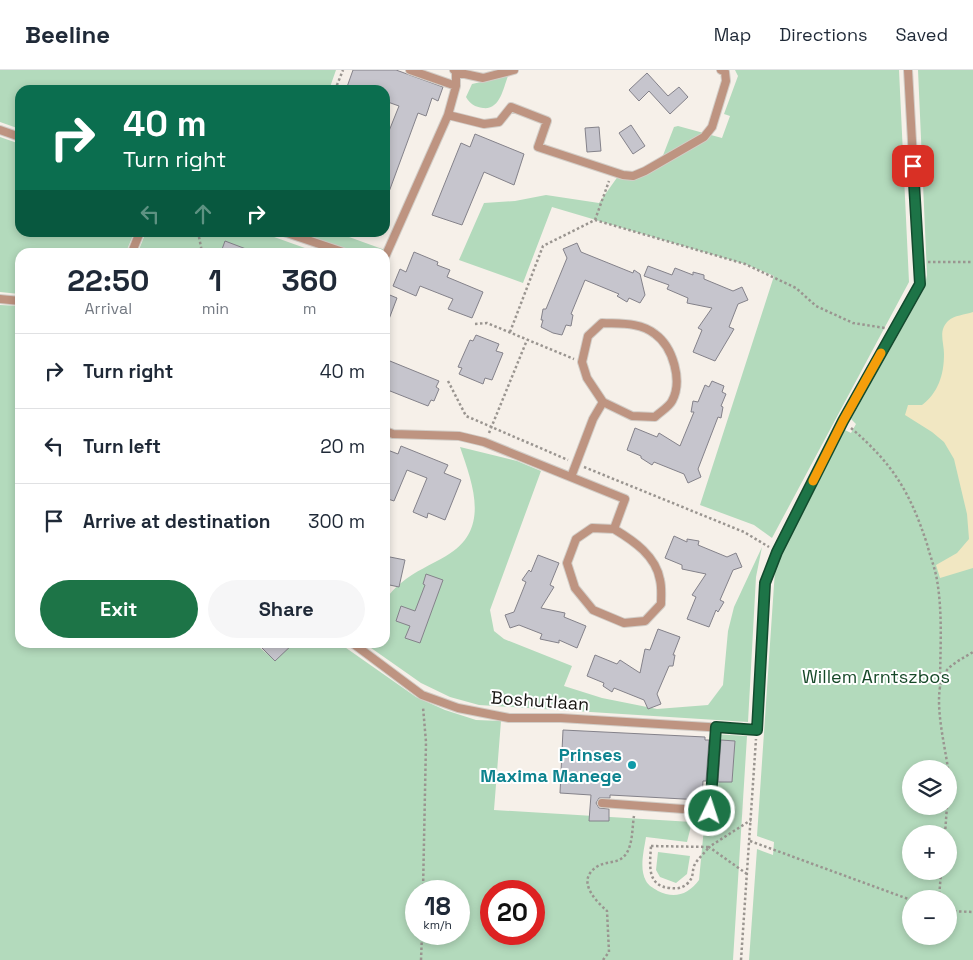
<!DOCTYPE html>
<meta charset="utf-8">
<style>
:root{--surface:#fff;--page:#f6f6f7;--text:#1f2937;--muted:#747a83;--line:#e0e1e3;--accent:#1d7447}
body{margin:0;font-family:"Space Grotesk",sans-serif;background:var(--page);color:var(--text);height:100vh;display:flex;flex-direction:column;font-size:19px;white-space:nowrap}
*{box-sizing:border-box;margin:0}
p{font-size:16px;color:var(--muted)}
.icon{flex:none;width:28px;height:28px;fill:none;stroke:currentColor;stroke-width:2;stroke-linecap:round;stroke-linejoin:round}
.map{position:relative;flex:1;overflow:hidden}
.drawer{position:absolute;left:15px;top:178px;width:375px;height:400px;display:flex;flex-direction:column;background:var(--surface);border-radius:15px;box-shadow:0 2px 8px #0003}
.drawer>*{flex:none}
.hud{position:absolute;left:15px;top:15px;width:375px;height:152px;border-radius:15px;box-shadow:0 2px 8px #0003;background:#0b6e4f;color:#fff;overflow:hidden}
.controls{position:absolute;left:902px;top:690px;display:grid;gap:10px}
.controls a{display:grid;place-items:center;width:55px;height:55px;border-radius:50%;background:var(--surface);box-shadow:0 2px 8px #0003;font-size:25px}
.speed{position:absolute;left:405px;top:810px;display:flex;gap:10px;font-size:25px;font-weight:700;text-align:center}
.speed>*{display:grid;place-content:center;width:65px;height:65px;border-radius:50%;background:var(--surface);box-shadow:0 2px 8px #0003;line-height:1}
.speed small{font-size:12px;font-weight:400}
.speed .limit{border:8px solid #d22;background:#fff;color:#111}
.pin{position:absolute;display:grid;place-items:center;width:42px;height:42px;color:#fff;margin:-21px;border-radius:10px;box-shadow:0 2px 8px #0006}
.me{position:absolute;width:55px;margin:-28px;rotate:4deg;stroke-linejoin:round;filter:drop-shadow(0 0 4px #0008)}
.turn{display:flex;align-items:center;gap:18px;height:105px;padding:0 25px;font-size:22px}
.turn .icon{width:65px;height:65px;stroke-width:2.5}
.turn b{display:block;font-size:35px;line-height:42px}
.lanes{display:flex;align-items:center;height:48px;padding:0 25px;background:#0003;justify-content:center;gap:25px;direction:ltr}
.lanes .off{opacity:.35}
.eta{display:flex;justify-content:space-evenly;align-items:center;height:85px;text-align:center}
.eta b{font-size:30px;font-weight:700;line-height:35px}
.primary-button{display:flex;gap:10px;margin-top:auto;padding:10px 25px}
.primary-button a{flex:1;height:58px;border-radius:30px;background:var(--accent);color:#fff;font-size:20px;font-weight:700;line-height:58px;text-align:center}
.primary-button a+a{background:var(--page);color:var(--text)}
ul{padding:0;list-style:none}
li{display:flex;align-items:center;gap:15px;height:75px;padding:0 25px;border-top:1px solid var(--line)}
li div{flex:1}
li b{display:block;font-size:19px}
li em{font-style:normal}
header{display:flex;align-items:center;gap:30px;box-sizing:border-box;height:70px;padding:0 25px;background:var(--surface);border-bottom:1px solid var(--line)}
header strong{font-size:24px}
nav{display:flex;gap:28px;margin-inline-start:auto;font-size:18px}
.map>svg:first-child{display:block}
.green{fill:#b3dabc;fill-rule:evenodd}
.sand{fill:#f1e7c2}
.building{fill:#c6c5cd;stroke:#84828a}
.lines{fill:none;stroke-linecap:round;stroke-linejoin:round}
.lane-casing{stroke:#d2cdc7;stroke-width:10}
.path{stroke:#9a9590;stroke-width:2.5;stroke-dasharray:2.5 2.5;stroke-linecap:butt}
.lane{stroke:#be9481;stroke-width:8}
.route-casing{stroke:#134b2e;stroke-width:12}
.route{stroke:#1d7447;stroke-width:9}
.slow{stroke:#f59e0b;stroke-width:9}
.culture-dot{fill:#0f9aa8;stroke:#fff;stroke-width:2}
.labels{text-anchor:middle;stroke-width:4;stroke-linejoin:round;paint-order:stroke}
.park-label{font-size:18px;fill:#164928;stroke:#fff}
.street-label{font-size:18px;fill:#171512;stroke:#fff}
.culture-label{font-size:18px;font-weight:bold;fill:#0d838f;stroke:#fff;text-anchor:end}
</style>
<header>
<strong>Beeline</strong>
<nav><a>Map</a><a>Directions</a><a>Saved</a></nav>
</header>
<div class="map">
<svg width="973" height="890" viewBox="0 0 973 890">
<rect width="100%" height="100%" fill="#f6f0e9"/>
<path class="green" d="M0 0H336L329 20H20V59L0 52Z
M735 0H899L909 212 772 468 754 455 700 435 774 206 745 194 552 137 523 213 459 190 484 133 515 131 546 125 599 133 621 102H638L662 88 674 57 678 56 722 68 730 46 724 44 738 6Z
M918 0H973V890H749L757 779 773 785 774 772 757 766 775 500 781 483 845 360 851 363 856 354 851 349 924 219 927 205ZM911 699H949V736H911ZM911 764H949V801H911ZM911 829H949V866H911Z
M508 6C503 19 500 40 483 38 475 37 470 34 466 27L472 14Z
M0 67 20 74V162L134 163 126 182H20V224L0 222Z
M146 162 263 163 316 182H138Z
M293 163H338L385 180V182H348Z
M0 235 20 236V572L254 573 271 587 289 573H339L416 627 445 640 476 650 501 651 494 740 692 752 687 772 646 767C644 780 639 799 646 811 648 815 653 818 658 821 674 829 688 825 699 810L713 664 747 666 733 890H0ZM416 821H459V864H416ZM491 821H534V864H491Z
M460 377 517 391 541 401 490 540 494 561 504 569 572 596 564 616 602 628 657 639 708 635 723 615 728 561 734 537 762 477 756 507 748 652 479 635 450 627 421 613 364 573 385 572C385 561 383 546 385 534 387 525 394 519 401 513 415 501 431 495 446 486 491 460 473 415 460 377Z
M658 782 690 786 687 804 676 813 660 807 656 800Z"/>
<path class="sand" d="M973 242V498L940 508 936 495 957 483 969 469 967 444 954 389 944 372 932 362 905 345 908 335H922C938 323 944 305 944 284 944 272 938 261 948 251 954 245 965 245 973 242Z"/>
<path class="building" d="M353 0H396L443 17 438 31 432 28 426 46 418 43 386 130 385 60 389 61 399 36 385 31V20H354L347 17Z
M647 3 668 26 679 17 688 27 670 44 649 21 639 31 629 20Z
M631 55 645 76 633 84 619 63Z
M599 57 601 81 587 82 585 58Z
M475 64 524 84 514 115 484 102 462 155 432 145 461 73 470 77Z
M225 171 254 182H221Z
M577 173 581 182 633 203 634 200 640 204 645 225 640 233 629 228 627 232 617 226 619 224 585 210 571 244 573 245 571 256 566 255 562 265 553 263 541 257 543 250H541L543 239H546L567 188 563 179Z
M414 182 438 192 437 195 450 200 447 207 483 222 472 248 448 239 453 229 420 216 416 226 393 216 400 199 406 202Z
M648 196 672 205 675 198 693 205V202L704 205V209L733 221 742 217 748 230 738 234 729 257 734 259 715 291 693 282 702 260 698 258 712 238 687 233 688 228 667 219 669 215 644 206Z
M385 223 397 228 386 257H385Z
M476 265 499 274 496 281 503 283 492 310 485 308 483 314 459 304 462 298 458 297 470 270 473 271Z
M385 289 439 311 436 317 439 319 434 331 431 330 428 336 385 319Z
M712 311 724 316 722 322 726 324 721 336 723 337 721 348 718 347 698 399 701 407 688 413 684 404 654 392 652 395 641 388V386L627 380 635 358 657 367 659 363 680 376 694 342H691L693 331 698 332 705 315 709 317Z
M401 376 448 395 444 403 461 410 445 450 428 443 427 448 413 442 427 408 407 400 394 431 385 428V379L398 384Z
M674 466 687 472V469L699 471 698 475 727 487 736 483 742 497 733 500 720 530 724 532 718 542 716 540 709 557 687 549 696 527 692 525 706 504 682 499V495L665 488Z
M538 485 559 493 550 515 554 517 541 538 565 543 564 547 586 556 577 578 559 570V573L540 569 542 564 519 555 510 558 505 545 514 542 526 512 522 510 529 500 531 502Z
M385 486 405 490 399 517 385 514Z
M426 504 443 510 420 573 405 568 410 556 396 551 401 536 415 541 425 515 423 514Z
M658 559 680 567 673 585H675L673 596H669L657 624 661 634 648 639 644 630 614 618 612 622 603 616 604 613 587 606 595 585 617 594 620 590 640 603 645 579 650 580Z
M267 572H295L275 591 261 577Z
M563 660 705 667V670H709L706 711H703L702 730 610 725V728H599L596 733 599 738 609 739V751H589L591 725 560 723Z
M721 670 735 671 732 712H718Z"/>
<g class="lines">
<g class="lane-casing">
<path id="lane" d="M410 0 456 16
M456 2 483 8 514 0
M448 45 484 54 499 52 511 37 547 51 538 77 623 105 633 106 645 101 704 67 712 57 726 11 725 2 721 0
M0 60 20 67
M284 162 343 182
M132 182 140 162
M385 187 448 45 456 16V2L454 0
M0 229 20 231
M385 361 393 364 459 366 484 372 625 429 614 459 592 458 576 469 567 493 575 518 593 540 624 553 645 551 661 534C661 527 662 518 660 510 656 486 634 471 614 459
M571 407 593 349 603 332 587 308 582 292 588 266 602 253C620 254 640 252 655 264 673 277 683 311 672 331 669 337 660 342 655 347L632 346 603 332
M351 572 422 625 458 638 509 648H561L757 660 765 513 777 482 843 351 920 214 908 0
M602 733 710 741 716 657"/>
</g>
<path class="path" d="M335 20 343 0
M595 150 609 111
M198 162 202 182
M928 192H973
M475 254 487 253 574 289
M510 262 543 176 595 150 745 194 796 218 816 236 853 253 885 258
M448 311 466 346 568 390
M851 358C893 394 910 422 927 474 930 486 935 498 937 510 943 545 940 582 940 617
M489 363 527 270
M584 397 744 462 769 477
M948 699C945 674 930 620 947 600 953 593 965 587 973 582
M949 704V719
M945 764 947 736
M750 771 911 830
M651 776 709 777C705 783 697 789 694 796 692 802 694 807 688 813 683 818 677 819 670 818 646 816 650 794 651 776Z
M747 804 709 777 751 750
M423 821 426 672 423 637
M939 829 941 801
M949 841 973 842
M421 890 422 864
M603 890 609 882 607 841C595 830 575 810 598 796 607 791 619 794 626 784 633 774 632 758 634 746
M741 890 756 669"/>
<use href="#lane" class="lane"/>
</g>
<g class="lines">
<g class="route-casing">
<path id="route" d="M710 741 716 657 757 660 765 513 777 482 843 351 920 214 913 96"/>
</g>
<use href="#route" class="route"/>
<path class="slow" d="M813 411 843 351 881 283"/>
</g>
<circle class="culture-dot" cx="632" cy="695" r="5"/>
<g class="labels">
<g class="park-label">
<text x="876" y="613">Willem Arntszbos</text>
</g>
<g class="street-label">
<text transform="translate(540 631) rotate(4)" y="6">Boshutlaan</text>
</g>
<g class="culture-label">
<text x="622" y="691">Prinses<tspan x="622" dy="21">Maxima Manege</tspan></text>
</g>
</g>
</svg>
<div class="controls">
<a><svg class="icon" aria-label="layers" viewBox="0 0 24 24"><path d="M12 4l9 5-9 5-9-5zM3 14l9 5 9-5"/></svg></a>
<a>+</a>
<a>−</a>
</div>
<div class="speed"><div>18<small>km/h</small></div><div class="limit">20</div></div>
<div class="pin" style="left:913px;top:96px;background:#d93025"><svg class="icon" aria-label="arrive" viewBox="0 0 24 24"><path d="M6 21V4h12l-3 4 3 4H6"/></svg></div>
<svg class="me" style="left:710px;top:741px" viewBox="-20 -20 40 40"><circle r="17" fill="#1d7447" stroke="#fff" stroke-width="3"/><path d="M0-11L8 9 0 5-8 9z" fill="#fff"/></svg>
<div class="hud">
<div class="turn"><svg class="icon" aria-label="right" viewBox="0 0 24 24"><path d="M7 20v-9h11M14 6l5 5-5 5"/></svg><div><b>40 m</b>Turn right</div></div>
<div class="lanes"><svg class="icon off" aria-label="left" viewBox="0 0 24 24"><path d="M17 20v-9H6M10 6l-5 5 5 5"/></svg><svg class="icon off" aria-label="ahead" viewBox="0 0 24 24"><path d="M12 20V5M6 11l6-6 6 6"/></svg><svg class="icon" aria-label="right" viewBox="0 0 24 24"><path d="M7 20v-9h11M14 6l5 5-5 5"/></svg></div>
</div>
<section class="drawer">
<div class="eta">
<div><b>22:50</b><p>Arrival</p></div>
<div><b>1</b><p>min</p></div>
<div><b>360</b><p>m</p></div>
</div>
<ul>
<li><svg class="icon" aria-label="right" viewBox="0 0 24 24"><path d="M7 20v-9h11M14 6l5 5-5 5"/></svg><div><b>Turn right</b></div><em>40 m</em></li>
<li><svg class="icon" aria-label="left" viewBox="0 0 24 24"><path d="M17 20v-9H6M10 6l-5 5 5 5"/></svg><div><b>Turn left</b></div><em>20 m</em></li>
<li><svg class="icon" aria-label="arrive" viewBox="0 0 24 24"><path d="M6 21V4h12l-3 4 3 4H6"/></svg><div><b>Arrive at destination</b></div><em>300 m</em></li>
</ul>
<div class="primary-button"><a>Exit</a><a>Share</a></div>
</section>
</div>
